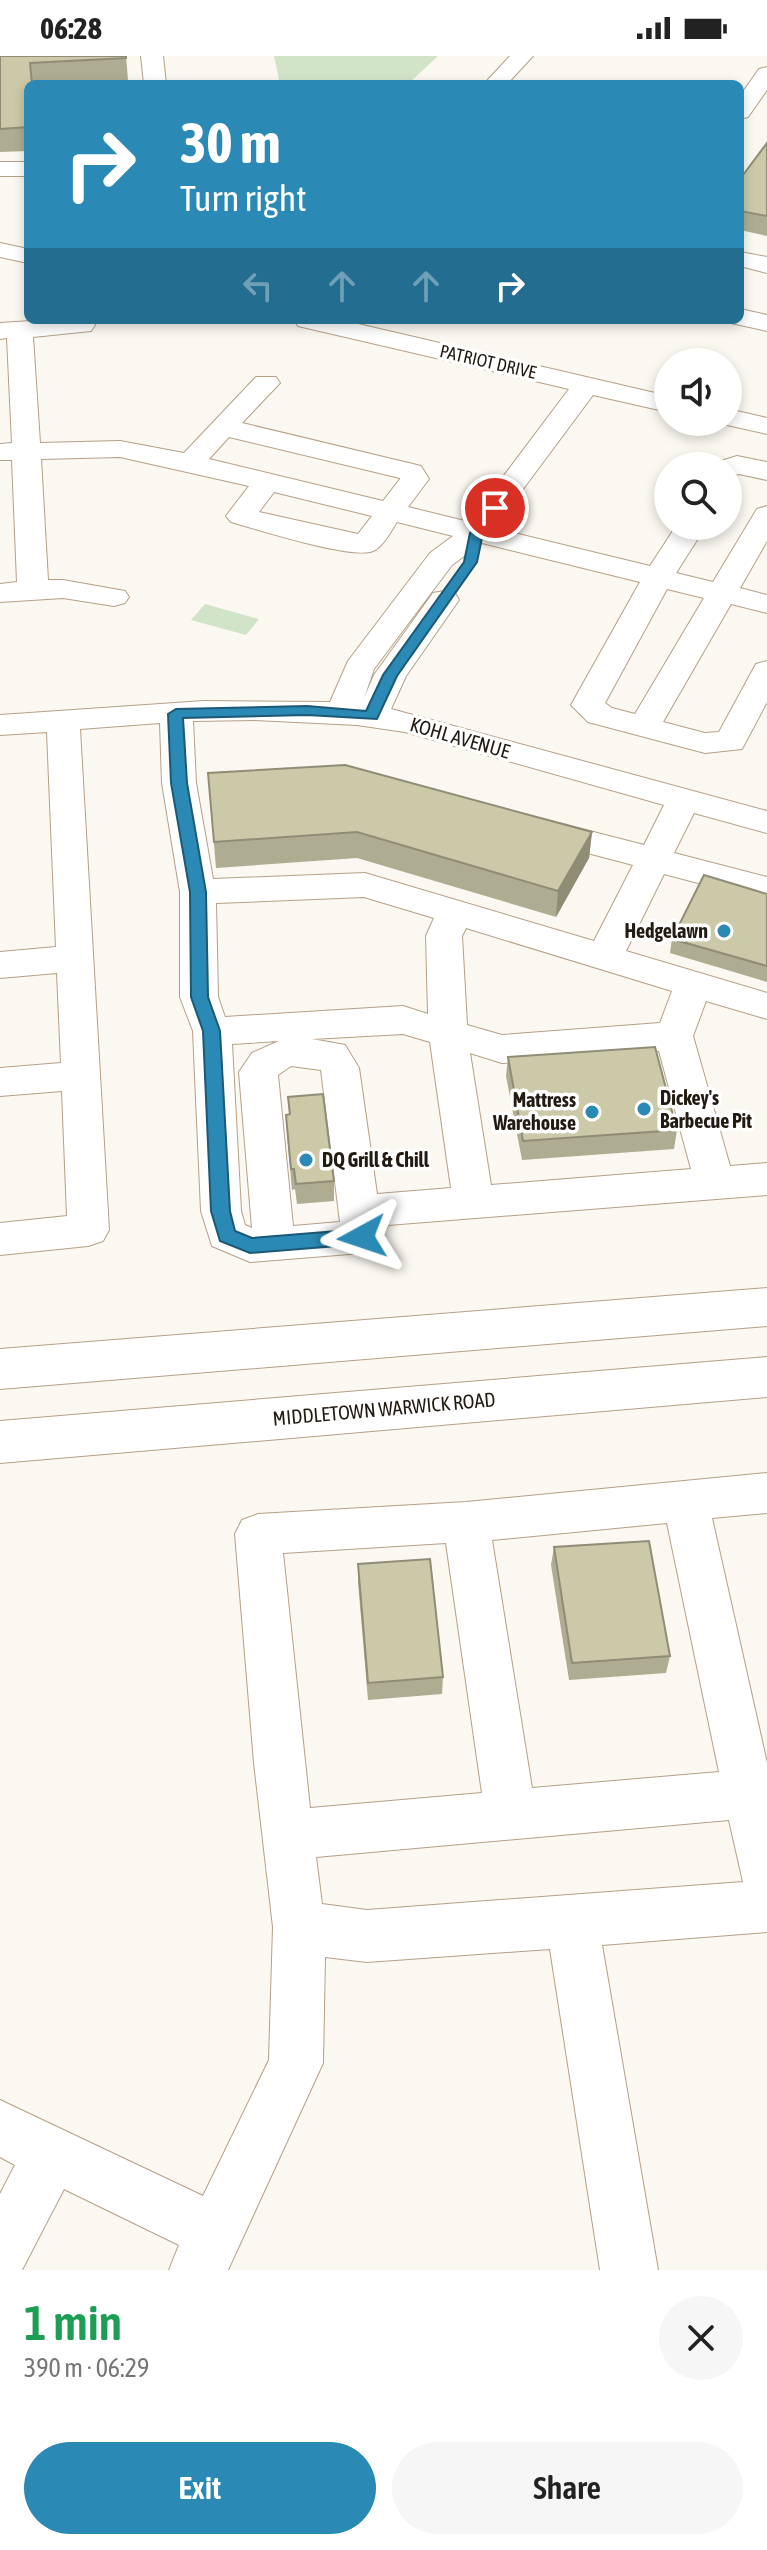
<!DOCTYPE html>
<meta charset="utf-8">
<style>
:root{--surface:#fff;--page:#f6f6f6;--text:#222;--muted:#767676;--accent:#2b89b5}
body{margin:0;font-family:"Asap Condensed",sans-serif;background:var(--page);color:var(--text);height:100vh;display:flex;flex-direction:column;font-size:30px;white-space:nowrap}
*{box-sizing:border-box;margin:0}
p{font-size:26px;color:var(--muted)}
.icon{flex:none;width:44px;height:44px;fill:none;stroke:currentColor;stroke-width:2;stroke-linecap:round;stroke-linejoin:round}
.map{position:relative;height:2214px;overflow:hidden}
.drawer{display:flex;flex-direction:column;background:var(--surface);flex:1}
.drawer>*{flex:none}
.hud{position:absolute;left:24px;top:24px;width:720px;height:244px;border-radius:12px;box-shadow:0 4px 12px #0003;background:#2b89b5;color:#fff;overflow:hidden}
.controls{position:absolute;left:654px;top:292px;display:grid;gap:16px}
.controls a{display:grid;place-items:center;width:88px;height:88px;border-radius:50%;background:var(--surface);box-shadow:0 4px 12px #0003;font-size:40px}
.pin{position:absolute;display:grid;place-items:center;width:68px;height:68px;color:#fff;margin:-34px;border:4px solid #fff;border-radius:50%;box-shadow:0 2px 8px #0007}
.me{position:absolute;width:88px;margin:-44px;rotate:265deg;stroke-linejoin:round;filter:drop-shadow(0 0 6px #0008)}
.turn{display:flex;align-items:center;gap:28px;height:168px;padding:0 24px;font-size:36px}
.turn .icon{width:104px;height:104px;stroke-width:2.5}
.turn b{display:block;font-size:56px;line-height:68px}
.lanes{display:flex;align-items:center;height:76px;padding:0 24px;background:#0003;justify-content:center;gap:40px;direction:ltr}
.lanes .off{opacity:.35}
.round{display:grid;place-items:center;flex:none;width:84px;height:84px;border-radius:42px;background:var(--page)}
.overview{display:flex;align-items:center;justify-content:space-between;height:136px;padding:0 24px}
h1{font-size:48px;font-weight:600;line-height:60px;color:#1e9e55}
.action{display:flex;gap:16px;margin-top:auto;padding:16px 24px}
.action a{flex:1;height:92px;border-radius:48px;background:var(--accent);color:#fff;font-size:32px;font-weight:600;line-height:92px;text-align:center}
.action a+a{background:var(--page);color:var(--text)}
.status{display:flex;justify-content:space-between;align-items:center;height:56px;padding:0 40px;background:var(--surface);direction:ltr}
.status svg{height:22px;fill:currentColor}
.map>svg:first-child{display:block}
.water{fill:#d1e4c8}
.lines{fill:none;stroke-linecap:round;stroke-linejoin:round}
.minor-casing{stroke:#b5a086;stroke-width:2}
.major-casing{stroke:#b5a086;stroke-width:2}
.minor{fill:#fff;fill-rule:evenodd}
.major{fill:#fff;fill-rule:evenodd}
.wall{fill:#afad91}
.shaded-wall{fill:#8f8d76}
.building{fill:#ccc9a9;stroke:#8f8d76;stroke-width:2}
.route{fill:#2b89b5;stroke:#1c5976;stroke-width:2}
.poi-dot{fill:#2b89b5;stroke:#fff;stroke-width:3}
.labels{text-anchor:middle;stroke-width:7;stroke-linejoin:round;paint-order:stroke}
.far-street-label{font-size:18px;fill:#231b12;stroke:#fff}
.street-label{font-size:20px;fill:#231b12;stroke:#fff}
.poi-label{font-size:20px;font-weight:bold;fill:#231b12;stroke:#fff;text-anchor:end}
</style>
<div class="status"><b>06:28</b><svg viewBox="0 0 49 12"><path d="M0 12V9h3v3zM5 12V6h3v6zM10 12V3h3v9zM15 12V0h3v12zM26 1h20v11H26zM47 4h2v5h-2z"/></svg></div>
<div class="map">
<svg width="767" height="2214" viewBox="0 0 767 2214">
<rect width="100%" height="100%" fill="#fbf7f1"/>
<path class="water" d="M274 0H438L408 28H280Z
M205 548 259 563 246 579 191 564Z"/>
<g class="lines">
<g class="minor-casing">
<path id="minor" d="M141 0H163L166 28H144Z
M510 0H533L507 28H484Z
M767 11V34L748 61 740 63V40L759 13Z
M0 106H28V120H0Z
M0 187 28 193V207L0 201Z
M740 196 767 201V217L740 210Z
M740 253 767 259V275L731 267 729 264H740Z
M47 264H92L95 269 91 275 33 281 40 387 120 385 184 397 256 321H276L280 327 242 367 421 410 429 423 408 451 469 466 569 333 298 270 294 264H341L668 340V356L593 339 494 472 650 510 676 470H706L676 517 713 526 757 453 767 450V485L740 532 767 539V557L731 548 663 666 705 677 719 676 756 608 767 605V646L742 693 705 697 588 666 571 649 640 526 482 487 452 509 374 613 364 642 374 619 433 537 444 535 455 537 459 544 406 620 391 653 767 755V777L694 757 674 797 767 821V845L664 818 626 895 767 937V963L706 945 693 980 730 1110 767 1107V1139L388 1169 377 1193 362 1197 250 1206 212 1190 201 1155 193 975 180 941V836L162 727 160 667 80 673 109 1174 103 1185 88 1190 0 1199V1167L67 1160 62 1035 0 1040V1012L61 1007 57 917 0 922V896L56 891 47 676 0 679V659L204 645 330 646 348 605 430 497 453 480 397 466C391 475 383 491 373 495 353 504 256 473 231 466L226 460 249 430 120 401 41 403 48 524H63L125 535 129 541 125 547 114 550 63 542 0 546V528L17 526 12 404H0V388L12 387 7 282 0 283V267ZM229 381 400 422V423L383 445 209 403ZM274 436 372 460 358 478 259 456ZM667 533 704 542 635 658 612 652 605 647ZM255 664 357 669 405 676 664 749 644 789 539 762 527 765 522 773 527 781 633 809 594 885 365 817 213 823 196 727 193 665ZM364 841 434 862 426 880 428 958 403 950 225 961 218 941 216 847ZM466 872 672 935 660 967 502 979 467 969 462 880ZM403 978 430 986 451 1132 377 1138 359 1012 345 989 312 983ZM279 985 252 997 239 1016 252 1172 245 1169 241 1155 232 988ZM659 995 691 1113 491 1129 470 997 502 1007ZM291 1010 321 1014 340 1166 293 1170 278 1019Z
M728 353 767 362V378L718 367 728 366Z
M737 400 767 406V424L739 418 728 421V410H715L718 406Z
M767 1417V1457L712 1462 767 1707V1876L602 1889 658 2214H600L550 1893 367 1906 325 1901 323 2007 228 2214H169L179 2189 64 2133 22 2214H0V2138L15 2109 0 2101V2044L203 2140 269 2004 273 1871 254 1707 235 1478 242 1464 258 1458 466 1446ZM667 1467 719 1716 532 1732 492 1484ZM446 1487 482 1737 310 1752 283 1497ZM729 1764 743 1826 367 1854 322 1848 316 1801Z"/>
</g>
<g class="major-casing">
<path id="major" d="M767 1232V1270L0 1333V1293Z
M767 1301V1341L0 1407V1365Z"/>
</g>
<use href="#minor" class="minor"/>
<use href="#major" class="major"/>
</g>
<path class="wall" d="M0 0H126L128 24 65 28H28V95L0 96Z
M767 87V180L740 174V123Z
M208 717 592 776 589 802 556 861 357 802 216 812Z
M767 838V926L670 897 672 883Z
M508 1001 677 1074 674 1093 522 1104 506 1020Z
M288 1041 334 1125V1145L297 1148 295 1133 292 1134 287 1079 286 1059 289 1058Z
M554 1491 670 1600 666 1617 569 1624 551 1509Z
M358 1508 443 1621 442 1638 368 1644 358 1526Z"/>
<path class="shaded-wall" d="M592 776 589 802 556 861 558 835Z"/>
<path class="building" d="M0 0H126V2L30 7 32 28H28V71L0 73Z
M767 87V160L740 155V123Z
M345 709 592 776 558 835 357 776 214 786 208 717Z
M704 819 767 838V910L672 883Z
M655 991 677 1074 523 1085 508 1001Z
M323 1038 334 1125 296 1128 294 1113H291L286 1059 290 1058 288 1041Z
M649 1485 670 1600 572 1607 554 1491Z
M430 1503 443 1621 368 1627 358 1508Z"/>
<path class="route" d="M490 450 501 452 483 477 477 506 397 620 377 663 307 659 183 662 187 727 206 836 208 941 220 975 230 1155 235 1175 252 1182 362 1173 368 1176 371 1181 368 1186 362 1188 250 1197 220 1185 211 1155 203 975 191 941 190 836 171 727 168 658 176 653 307 650 366 655 383 619 464 506 470 477Z"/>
<g class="poi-dot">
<circle cx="724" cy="875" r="8"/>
<circle cx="644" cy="1053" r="8"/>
<circle cx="592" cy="1056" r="8"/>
<circle cx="306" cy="1104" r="8"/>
</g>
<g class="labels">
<g class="far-street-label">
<text transform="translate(488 306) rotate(13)" y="6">PATRIOT DRIVE</text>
</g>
<g class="street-label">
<text transform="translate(460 682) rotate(16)" y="7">KOHL AVENUE</text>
<text transform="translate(384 1353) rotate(-5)" y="7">MIDDLETOWN WARWICK ROAD</text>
</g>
<g class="poi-label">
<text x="708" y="882">Hedgelawn</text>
<text x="660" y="1049" text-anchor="start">Dickey's<tspan x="660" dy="23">Barbecue Pit</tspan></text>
<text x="576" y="1051">Mattress<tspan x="576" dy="23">Warehouse</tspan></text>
<text x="322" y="1111" text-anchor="start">DQ Grill &amp; Chill</text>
</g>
</g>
</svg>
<div class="controls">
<a><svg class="icon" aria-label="sound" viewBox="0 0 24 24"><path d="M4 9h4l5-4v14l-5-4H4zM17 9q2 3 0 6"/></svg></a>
<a><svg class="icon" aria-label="search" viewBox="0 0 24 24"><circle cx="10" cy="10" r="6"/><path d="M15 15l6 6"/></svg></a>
</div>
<div class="pin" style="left:495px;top:452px;background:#d93025"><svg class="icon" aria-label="arrive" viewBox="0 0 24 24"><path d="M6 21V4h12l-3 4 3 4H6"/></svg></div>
<svg class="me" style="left:362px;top:1181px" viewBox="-20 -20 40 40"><path d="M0-17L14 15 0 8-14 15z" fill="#2b89b5" stroke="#fff" stroke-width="4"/></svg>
<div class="hud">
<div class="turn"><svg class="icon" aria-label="right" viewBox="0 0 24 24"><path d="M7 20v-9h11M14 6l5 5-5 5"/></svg><div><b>30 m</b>Turn right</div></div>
<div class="lanes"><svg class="icon off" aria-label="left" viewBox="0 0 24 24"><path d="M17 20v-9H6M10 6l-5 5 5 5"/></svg><svg class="icon off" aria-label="ahead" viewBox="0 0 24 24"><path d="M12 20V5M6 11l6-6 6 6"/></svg><svg class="icon off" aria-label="ahead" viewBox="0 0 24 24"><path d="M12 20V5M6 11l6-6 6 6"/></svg><svg class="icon" aria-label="right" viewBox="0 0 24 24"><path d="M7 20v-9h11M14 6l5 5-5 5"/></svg></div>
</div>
</div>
<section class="drawer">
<div class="overview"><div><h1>1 min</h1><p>390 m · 06:29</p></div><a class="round"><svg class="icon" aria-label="close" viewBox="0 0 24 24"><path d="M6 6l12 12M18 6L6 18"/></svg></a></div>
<div class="action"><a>Exit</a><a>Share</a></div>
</section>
